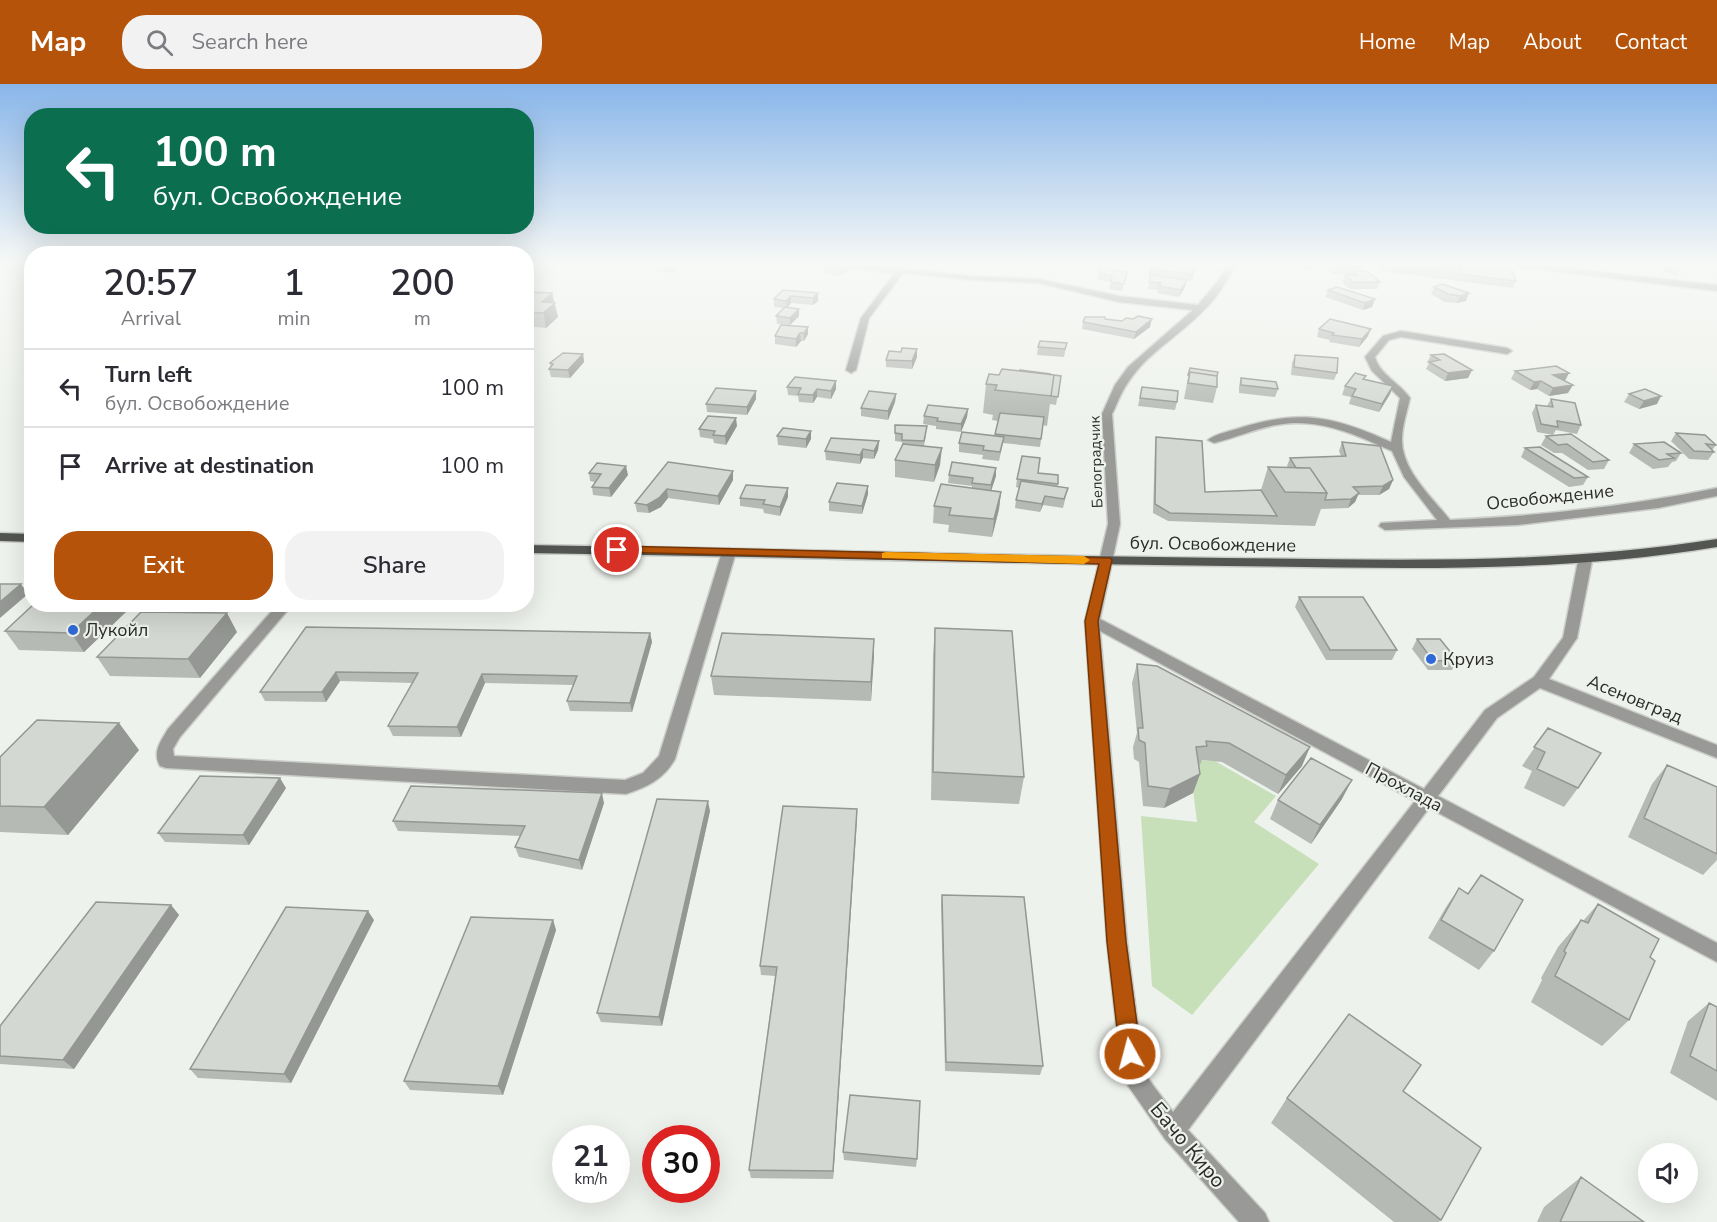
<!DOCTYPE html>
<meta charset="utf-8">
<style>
:root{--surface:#fff;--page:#f2f2f3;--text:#2b2b33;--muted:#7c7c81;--line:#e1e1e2;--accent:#b45309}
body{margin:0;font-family:"Nunito Sans",sans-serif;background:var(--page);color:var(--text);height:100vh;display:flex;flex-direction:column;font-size:22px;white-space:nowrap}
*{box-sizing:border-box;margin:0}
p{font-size:20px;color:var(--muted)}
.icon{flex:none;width:33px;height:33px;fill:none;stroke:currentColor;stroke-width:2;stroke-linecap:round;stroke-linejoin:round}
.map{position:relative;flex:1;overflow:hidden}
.panel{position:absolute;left:24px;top:162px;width:510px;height:366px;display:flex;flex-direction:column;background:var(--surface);border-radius:24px;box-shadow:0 6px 24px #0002}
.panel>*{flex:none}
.top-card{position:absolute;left:24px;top:24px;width:510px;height:126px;border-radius:24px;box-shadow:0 6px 24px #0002;background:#0b6e4f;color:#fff;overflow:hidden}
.buttons{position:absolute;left:1638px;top:1059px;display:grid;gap:12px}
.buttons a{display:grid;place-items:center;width:60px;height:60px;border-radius:50%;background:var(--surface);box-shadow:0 6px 24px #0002;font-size:30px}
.speed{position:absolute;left:552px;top:1041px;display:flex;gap:12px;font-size:30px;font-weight:700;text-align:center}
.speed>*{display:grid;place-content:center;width:78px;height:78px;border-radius:50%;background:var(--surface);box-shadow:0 6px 24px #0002;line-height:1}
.speed small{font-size:15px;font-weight:400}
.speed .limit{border:9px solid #d22;background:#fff;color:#111}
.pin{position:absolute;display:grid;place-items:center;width:51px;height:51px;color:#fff;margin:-26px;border:3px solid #fff;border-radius:50%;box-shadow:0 2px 6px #0007}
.me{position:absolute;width:66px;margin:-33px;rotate:353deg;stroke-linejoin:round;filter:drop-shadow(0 0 4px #0008)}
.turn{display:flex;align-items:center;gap:21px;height:126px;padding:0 30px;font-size:27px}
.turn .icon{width:78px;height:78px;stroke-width:2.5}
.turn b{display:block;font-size:42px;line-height:51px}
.eta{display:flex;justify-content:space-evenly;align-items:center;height:102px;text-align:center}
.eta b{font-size:36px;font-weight:600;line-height:42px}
.primary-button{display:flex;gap:12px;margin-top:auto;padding:12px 30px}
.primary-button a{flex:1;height:69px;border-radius:24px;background:var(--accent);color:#fff;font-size:24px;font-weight:600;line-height:69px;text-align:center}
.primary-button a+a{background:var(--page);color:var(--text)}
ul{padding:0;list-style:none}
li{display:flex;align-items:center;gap:18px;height:78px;padding:0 30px;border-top:2px solid var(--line)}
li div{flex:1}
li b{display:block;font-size:22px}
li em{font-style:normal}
header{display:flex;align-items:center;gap:36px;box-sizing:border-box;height:84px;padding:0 30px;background:var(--accent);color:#fff}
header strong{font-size:28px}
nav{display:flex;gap:33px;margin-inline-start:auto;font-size:21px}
.search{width:420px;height:54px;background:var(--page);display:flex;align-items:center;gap:15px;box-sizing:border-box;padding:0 21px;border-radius:24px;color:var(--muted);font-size:22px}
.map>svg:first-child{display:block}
.green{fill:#c8e0ba}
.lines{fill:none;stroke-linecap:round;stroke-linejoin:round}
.pedestrian-casing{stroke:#cbcec9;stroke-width:3}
.minor-casing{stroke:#cbcec9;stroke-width:3}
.primary-casing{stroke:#cbcec9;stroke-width:3}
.pedestrian{fill:#999a98;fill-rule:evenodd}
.minor{fill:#999a98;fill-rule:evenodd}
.primary{fill:#525551;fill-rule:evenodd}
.wall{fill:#b6bab5}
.shaded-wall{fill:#949793}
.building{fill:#d4d8d2;stroke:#949793;stroke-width:1.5}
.route{fill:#b45309;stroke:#753606;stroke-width:1.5}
.slow{fill:#f59e0b}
.poi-dot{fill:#2f69d7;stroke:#eef2ec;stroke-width:2}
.labels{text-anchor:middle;stroke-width:4.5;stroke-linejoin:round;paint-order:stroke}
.far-street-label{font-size:15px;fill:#2b2c2a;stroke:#eef2ec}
.street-label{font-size:18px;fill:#2b2c2a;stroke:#eef2ec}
.poi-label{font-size:18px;fill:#2b2c2a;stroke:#eef2ec;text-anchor:start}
.near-street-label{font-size:21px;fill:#2b2c2a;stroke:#eef2ec}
</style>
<header>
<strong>Map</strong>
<div class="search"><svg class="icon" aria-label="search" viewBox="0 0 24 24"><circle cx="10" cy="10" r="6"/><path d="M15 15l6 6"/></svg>Search here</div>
<nav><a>Home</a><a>Map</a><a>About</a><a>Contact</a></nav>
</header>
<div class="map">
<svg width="1717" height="1138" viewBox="0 0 1717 1138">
<rect width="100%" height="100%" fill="#eef2ec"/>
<path class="green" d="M1199 676 1215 677 1276 712 1254 738 1319 780 1192 931 1152 902 1141 732 1197 738 1190 682Z"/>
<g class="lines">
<g class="pedestrian-casing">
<path id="pedestrian" d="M1585 473 1592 477 1577 554 1570 559 1563 554 1578 477Z"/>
</g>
<g class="minor-casing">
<path id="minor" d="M842 181H869L972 192 1039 195 1119 212 1198 221 1218 197 1227 181H1235C1227 197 1216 215 1204 226 1169 262 1135 273 1115 324L1112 330 1120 440 1100 535 1424 705 1485 626 1534 593 1565 551H1575L1577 554 1549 595 1717 661V674L1540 604 1497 634 1438 712 1717 859V878L1429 724 1188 1046 1265 1129 1269 1138H1239L1165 1055 1122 993 1107 858 1085 537 1108 440 1102 330 1115 301 1128 283 1193 226 1119 218 1039 199 972 196 903 189 869 234 856 286 851 289 846 286 861 234 895 189 846 183ZM1100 547 1415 717 1173 1028 1144 989 1127 858Z
M1515 181H1539L1717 201V207L1519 183Z
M1401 247 1507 264 1512 267 1507 270 1401 253 1389 256 1375 273C1380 291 1400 299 1410 314 1407 328 1402 342 1402 356 1402 387 1432 413 1450 436 1540 432 1629 422 1717 404V412L1658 424 1517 441 1385 446 1379 442 1381 439 1437 436 1404 393 1392 367C1354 350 1318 333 1276 341 1255 345 1235 354 1214 359L1208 356C1217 349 1232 347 1243 343 1303 325 1335 333 1391 358L1400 314 1372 287 1365 273 1383 252Z
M729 464 736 468 675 675C664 695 647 703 626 710L166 684 160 682C152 668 161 657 168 645L278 520H293L180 653 173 665 174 672 625 696 643 689 659 672 722 468Z"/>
</g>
<g class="primary-casing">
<path id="primary" d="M0 449 32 450V458L0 457Z
M1717 455V463C1554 490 1391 484 1227 482 994 480 760 472 526 469V461C760 464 994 472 1227 474 1391 476 1554 481 1717 455Z"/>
</g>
<use href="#pedestrian" class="pedestrian"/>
<use href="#minor" class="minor"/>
<use href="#primary" class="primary"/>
</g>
<path class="wall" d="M646 181H676V186L673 189 656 187 655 182Z
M826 181H848V186L840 192 824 189V182Z
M1291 181H1313L1312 185H1300Z
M1324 181H1361L1363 183 1362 187 1380 198 1377 205H1350L1342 198 1345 191H1352V190H1333L1323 182Z
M1381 181H1505L1516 197 1513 204 1381 187Z
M1624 181H1639L1637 183Z
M1665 181H1682L1677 191 1662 188Z
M1158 183H1196L1192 197 1186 196 1185 203 1179 213 1157 209 1158 206 1148 205 1151 193 1148 192 1150 185Z
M1127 188 1122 207 1109 205 1111 198 1098 196 1099 189Z
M1434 203 1469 209 1466 217 1457 219 1445 218 1431 210Z
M783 206 818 209V217L813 221 791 219 787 224 799 232 790 241 808 250 804 257H801L796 263 775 260V252L789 241 777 240 776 232 785 224 774 223V215Z
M1328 206 1375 215 1372 223 1363 226 1325 213Z
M526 208 552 209 558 233 546 244 526 242Z
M1105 235 1150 243 1134 255 1082 245 1083 238Z
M1319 245 1368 252 1359 263 1329 258 1330 256 1317 253Z
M1067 259 1064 273 1037 271 1038 263Z
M583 270 584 278 570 294 551 293 549 285 551 283 550 279Z
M1295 271 1337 289 1334 296 1291 291 1292 279Z
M1431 271 1472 286 1468 294 1445 297 1426 285 1429 279H1427Z
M917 273 912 285 886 283V276Z
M1190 284 1217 292V303L1213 319 1184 315 1187 299Z
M1515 287 1565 297 1568 309 1549 312 1537 305 1530 306 1511 295Z
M999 291 1061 292 1056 321 1050 320 1047 342 1043 341 1040 363 1003 359 999 377 982 375 983 371 959 368V359L995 352 998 337 992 336 993 331 983 329 986 300Z
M1241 294 1278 305 1275 313 1239 309V302Z
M1365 295 1393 302 1390 310 1379 328 1349 320 1351 313 1342 311 1345 302Z
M836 297V305L831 315 817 313 813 319 799 318 798 312 788 311 787 303Z
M1142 303 1177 318 1175 326 1138 322Z
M756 307V315L747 331 707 328 706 320Z
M896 310 895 318 888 336 861 332V324Z
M1629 310 1657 320 1639 325 1624 318Z
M1551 315 1581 341 1577 350 1556 346 1553 351 1537 348 1532 329 1536 321 1547 322Z
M968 325 967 333 961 348 936 345V342L923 340 924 332Z
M895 341 926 351 924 362 940 381 934 398 895 393V376L902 362V358L895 357Z
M737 342 726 361 714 359 713 355 700 353 699 345Z
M1676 349 1716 361 1712 366 1714 368 1708 376 1689 375 1671 357Z
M777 352 811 355 806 364 778 361Z
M1546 352 1609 376 1604 385 1588 386 1562 369H1554L1541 361Z
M1156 353 1205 408 1261 406 1268 383H1288L1287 382 1290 374 1341 372 1339 367 1342 358 1393 396 1389 405 1379 411H1358L1355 418 1348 424 1321 425 1315 442 1168 437 1153 429 1155 361Z
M879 357 878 366 874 375 863 374 860 380 826 376 825 367Z
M1634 360 1681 369 1676 377 1672 378 1668 383 1653 385 1629 369Z
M1525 364 1588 393 1583 401 1569 403 1521 373Z
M668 378 733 396 719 421 668 414 661 423 649 429 637 428 635 419Z
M589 389 628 391 611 413 593 411 592 403 595 398 590 397Z
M1038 389 1058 400 1057 403 1068 404 1063 424 1043 421 1040 428 1015 424 1016 416 1019 404 1016 403 1017 395Z
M949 391 996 392 991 407 1001 408 999 425 992 453 948 448 949 441 933 439 934 422 972 404V402L948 399Z
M868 402V410L862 430 829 427V418Z
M788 413 780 432 764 429 763 425 740 422V414Z
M1299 513 1397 566 1392 576H1326L1295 523Z
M128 526 84 568 19 566 5 547Z
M306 543 650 549 652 558 632 628 570 627 567 617 573 601 485 599 461 653 393 652 388 642 413 599 340 597 326 618 265 617 260 608Z
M935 544 1024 693 1019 720 931 716 933 571Z
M237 548 200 594 110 592 97 573Z
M874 555 871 617 714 611 711 592Z
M1417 555 1457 576 1452 586H1428L1412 565Z
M1137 580 1302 682 1278 710 1222 678 1202 676 1200 681H1199L1200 690 1193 709 1164 724 1143 722 1139 678 1134 675 1133 663 1137 649 1132 599Z
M1548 644 1578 704 1564 723 1524 704 1532 687 1522 682Z
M139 666 68 751 0 748V673Z
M1667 681 1717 703V776L1703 791 1628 753 1652 700Z
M286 704 249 761 165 758 158 749Z
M1342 715 1311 760 1270 735 1278 716Z
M604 719 582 786 519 773 515 763 521 752 398 747 393 737Z
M857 725 833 1095 751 1094 749 1086 775 892 761 891 760 882Z
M710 727 662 942 601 938 597 929Z
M1459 804 1468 809 1494 867 1479 886 1428 854 1446 823Z
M942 811 1043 982 1040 991 945 987 941 820Z
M1598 820 1650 873 1629 936 1602 962 1531 918 1542 896 1541 894 1558 863 1581 836 1583 837Z
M171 821 179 831 74 985 0 980V942Z
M374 836 291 999 198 994 190 985Z
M553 836 556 846 503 1011 410 1006 404 997Z
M1709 919 1717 923V1017L1670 989 1688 937Z
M1403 1007 1441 1136 1439 1138H1394L1271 1039 1287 1014Z
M843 1068 917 1075 916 1083 844 1076Z
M1581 1093 1644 1138H1537L1544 1123Z"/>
<path class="shaded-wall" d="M671 181H676V186L673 189 672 182Z
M845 181H848V186L840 192V185Z
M1187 196 1185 203 1179 213 1181 206Z
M552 209 558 233 546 244 542 218Z
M818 209V217L813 221V214Z
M1469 209 1466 217 1457 219 1460 212Z
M791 212V219L787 224 786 217Z
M1375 215 1372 223 1363 226 1365 219Z
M799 225V232L790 241V234Z
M1152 235 1150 243 1134 255 1136 248Z
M808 243V250L804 257V249Z
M1371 245 1368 252 1359 263 1362 255Z
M800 249 801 257 796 263V255Z
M917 265V273L912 285V277Z
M583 270 584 278 570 294 568 286Z
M1472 286 1468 294 1445 297 1448 289Z
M1569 289 1565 297 1553 291Z
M836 297V305L831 315V307Z
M1541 297 1537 305 1530 306 1534 298Z
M1573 301 1568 309 1549 312 1553 304Z
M1393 302 1390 310 1379 328 1382 320Z
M817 305V313L813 319V311Z
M756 307V315L747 331V323Z
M896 310 895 318 888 336V327Z
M1661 312 1657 320 1639 325 1644 317Z
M968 325 967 333 961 348V340Z
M736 334 737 342 726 361 725 352Z
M811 347V355L806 364V355Z
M879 357 878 366 874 375V367Z
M942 364 940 381 934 398 935 381Z
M863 365V374L860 380V371Z
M626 382 628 391 611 413 609 404Z
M996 384V392L990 410 991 401Z
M733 387V396L719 421 718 412Z
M1393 396 1389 405 1379 411 1383 402Z
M868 402V410L862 430V422Z
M788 404V413L780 432V423Z
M667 405 668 414 661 423 649 429 647 421Z
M1001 408 999 425 992 453 994 435Z
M1359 409 1355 418 1348 424 1351 415Z
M1045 412 1043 421 1040 428 1042 420Z
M21 500 28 510 0 534V518Z
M102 520H124L128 526 84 568 71 549Z
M227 529 237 548 200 594 188 575Z
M650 549 652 558 632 628 630 619Z
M874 555V573L871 617V598Z
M336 588 340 597 326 618 322 608Z
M482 590 485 599 461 653 457 643Z
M119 639 139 666 68 751 44 723Z
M1310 663 1302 682 1278 710 1286 691Z
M1200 690 1193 709 1164 724 1170 705Z
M280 694 286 704 249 761 243 751Z
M1352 696 1342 715 1311 760 1320 741Z
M602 709 604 719 582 786 579 776Z
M708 717 710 727 662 942 659 933Z
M857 725V735L833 1095V1087Z
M171 821 179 831 74 985 63 976Z
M368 827 374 836 291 999 284 990Z
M553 836 556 846 503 1011 498 1002Z"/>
<path class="building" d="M826 181H845L840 185 824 182Z
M1159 181H1177L1196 183 1193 190 1150 185 1151 182 1158 183Z
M1333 181H1361L1363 183H1336Z
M1444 181H1462V183Z
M1462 181H1505L1511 184 1516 197 1459 190 1462 183Z
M1101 185 1127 188 1124 200 1111 198 1112 191 1099 189Z
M1353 187H1367L1380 198H1353L1345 191H1358Z
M1151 191 1187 196 1181 206 1159 202 1161 199 1149 198Z
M1442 200 1469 209 1460 212 1448 210 1434 203Z
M1337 203 1375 215 1365 219 1328 206Z
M783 206 818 209 813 214 791 212 786 217 774 215Z
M526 208 552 209 542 218 555 219 543 229 526 228Z
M785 223 799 225 790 234 776 232Z
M1138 232 1152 235 1136 248 1083 238 1085 233H1105V235L1122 237 1126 234 1133 235Z
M1330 235 1371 245 1362 255 1332 251 1334 249 1319 245Z
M781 241 808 243 804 249H800L796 255 775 252Z
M1040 257 1067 259 1065 265 1038 263Z
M902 264 917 265 912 277 886 276 889 267 901 268Z
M563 269 583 270 568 286 549 285 553 280 550 279Z
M1444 270 1472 286 1448 289 1429 278 1440 276 1431 271Z
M1295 271 1338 274 1337 289 1294 283Z
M1556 282 1569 289 1553 291 1573 301 1553 304 1541 297 1534 298 1515 287Z
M1190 284 1218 288 1217 292 1190 288 1189 291H1188Z
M1002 285 1054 291 1051 312 995 306 997 301 986 300 989 290 999 291Z
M1020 286 1051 290 1020 287Z
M1190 288 1217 292V303L1188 299Z
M1355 289 1366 292 1363 295 1393 302 1382 320 1352 312 1356 305 1345 302Z
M1054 291 1061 292 1058 313 1051 312Z
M795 293 836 297 831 307 817 305 813 311 798 310 801 304 787 303Z
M1241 294 1276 298 1278 305 1241 301Z
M1142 303 1178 307 1177 318 1140 314Z
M716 304 756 307 747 323 706 320Z
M1645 305 1661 312 1644 317 1629 310Z
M869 307 896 310 888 327 861 324Z
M1551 315 1575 319 1581 341 1557 337 1558 343 1541 340 1536 321 1553 323Z
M928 321 968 325 961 340 937 337 938 334 924 332Z
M1000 329 1044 333 1041 355 995 350Z
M708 332 736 334 725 352 713 351 715 347 699 345Z
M895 341 927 342 924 357 902 356V350L895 349Z
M783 344 811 347 806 355 777 352Z
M962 348 1004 353 1000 368 983 366 984 362 959 359Z
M1676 349 1705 351 1716 361 1706 360 1714 368 1694 367Z
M1571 350 1609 376 1593 378 1567 360 1558 361 1546 352Z
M1156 353 1202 357 1205 408 1261 406 1277 432 1170 429 1155 420Z
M831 354 879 357 874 367 863 365 860 371 825 367Z
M1342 358 1380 362 1393 396 1383 402 1353 403 1359 409 1351 415 1325 416 1327 409 1310 384H1296L1290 374 1346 372Z
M1664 358 1681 369 1667 370 1674 374 1659 376 1634 360Z
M903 360 942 364 935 381 895 376Z
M1540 363 1588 393 1574 394 1525 364Z
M1022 372 1040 374 1038 389 1058 391V400L1017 395Z
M668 378 733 387 718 412 667 405 659 414 647 421 635 419Z
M952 378 996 384 991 401 972 399 973 394 949 391Z
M597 379 626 382 609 404 592 403 601 390 589 389Z
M1268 383 1310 384 1327 409 1285 408Z
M1021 397 1068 404 1064 415 1045 412 1042 420 1016 416Z
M837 399 868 402 862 422 829 418Z
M941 400 1001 408 994 435 949 431 951 424 934 422Z
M746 401 788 404 780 423 763 420 765 416 740 414Z
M0 500H21L0 518Z
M1299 513H1363L1397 566H1330Z
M34 520H102L71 549 5 547Z
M141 528 227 529 188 575 97 573Z
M306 543 650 549 630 619 567 617 577 592 482 590 457 643 388 642 418 589 336 588 322 608H260Z
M935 544 1012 547 1024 693 933 688Z
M722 549 874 555 871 598 711 592Z
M1417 555H1440L1457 576 1433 577Z
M1137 580 1157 582 1310 663 1286 691 1229 659 1206 657 1207 662 1196 663 1200 690 1170 705 1148 702 1145 659 1139 656 1138 644H1143Z
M37 636 119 639 44 723 0 722V673Z
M1548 644 1601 669 1578 704 1537 685 1545 668 1534 663Z
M1311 674 1352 696 1320 741 1278 716Z
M1667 681 1717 703V770L1644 734Z
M200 692 280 694 243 751 158 749Z
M411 702 602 709 579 776 515 763 525 742 393 737Z
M657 715 708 717 659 933 597 929Z
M783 722 857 725 833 1087 749 1086 777 883 760 882Z
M1481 791 1523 816 1494 867 1441 836 1459 804 1468 810Z
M942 811 1024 813 1043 982 946 978Z
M96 818 171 821 63 976 0 972V942Z
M1598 820 1659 855 1650 873 1655 877 1629 936 1555 892 1566 869 1564 867 1581 836 1588 839Z
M286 823 368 827 284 990 190 985Z
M471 833 553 836 498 1002 404 997Z
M1709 919 1717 923V987L1690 972Z
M1349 930 1421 981 1403 1007 1481 1064 1441 1136 1287 1014Z
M850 1011 920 1017 917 1075 843 1068Z
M1581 1093 1644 1138H1560Z"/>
<linearGradient id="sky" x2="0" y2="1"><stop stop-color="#89b6ea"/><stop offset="0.53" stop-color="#f7f9f6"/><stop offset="1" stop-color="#f7f9f6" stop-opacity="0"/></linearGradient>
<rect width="1717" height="340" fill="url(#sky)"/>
<path class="route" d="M617 462 1110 474 1112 476 1098 537 1126 858 1141 970 1138 977 1130 980 1123 977 1120 970 1107 858 1085 537 1099 480 612 468V463Z"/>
<path class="slow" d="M886 468 1084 472 1090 476 1084 480 882 474V469Z"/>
<g class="poi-dot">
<circle cx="73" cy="546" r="6"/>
<circle cx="1431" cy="575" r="6"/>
</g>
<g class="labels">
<g class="far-street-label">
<text transform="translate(1096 378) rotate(-92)" y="5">Белоградчик</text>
</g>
<g class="street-label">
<text transform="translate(1550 413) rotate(-6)" y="6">Освобождение</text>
<text transform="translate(1213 460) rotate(1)" y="6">бул. Освобождение</text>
<text transform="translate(1635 615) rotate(22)" y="6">Асеновград</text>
<text transform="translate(1404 703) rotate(28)" y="6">Прохлада</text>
</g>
<g class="poi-label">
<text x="85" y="552">Лукойл</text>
<text x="1443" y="581">Круиз</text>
</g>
<g class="near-street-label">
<text transform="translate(1188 1061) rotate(50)" y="7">Бачо Киро</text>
</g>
</g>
</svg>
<div class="buttons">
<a><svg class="icon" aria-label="sound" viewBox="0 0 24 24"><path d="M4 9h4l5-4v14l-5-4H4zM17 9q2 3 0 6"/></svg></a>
</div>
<div class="speed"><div>21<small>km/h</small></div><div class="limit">30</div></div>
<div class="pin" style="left:617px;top:466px;background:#d93025"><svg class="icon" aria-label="arrive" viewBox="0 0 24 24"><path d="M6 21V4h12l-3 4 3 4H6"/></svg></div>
<svg class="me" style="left:1130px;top:970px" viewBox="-20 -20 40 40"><circle r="17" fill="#b45309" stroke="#fff" stroke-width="3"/><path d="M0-11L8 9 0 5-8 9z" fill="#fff"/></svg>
<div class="top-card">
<div class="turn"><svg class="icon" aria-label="left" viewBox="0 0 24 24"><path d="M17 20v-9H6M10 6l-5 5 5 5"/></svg><div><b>100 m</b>бул. Освобождение</div></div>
</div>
<section class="panel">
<div class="eta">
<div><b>20:57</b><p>Arrival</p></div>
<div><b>1</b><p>min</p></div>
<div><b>200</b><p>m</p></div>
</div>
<ul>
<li><svg class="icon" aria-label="left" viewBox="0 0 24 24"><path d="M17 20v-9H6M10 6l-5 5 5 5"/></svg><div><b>Turn left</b><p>бул. Освобождение</p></div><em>100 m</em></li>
<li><svg class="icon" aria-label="arrive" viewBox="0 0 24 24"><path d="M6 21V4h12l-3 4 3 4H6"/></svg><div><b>Arrive at destination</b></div><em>100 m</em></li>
</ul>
<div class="primary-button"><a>Exit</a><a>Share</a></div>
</section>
</div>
